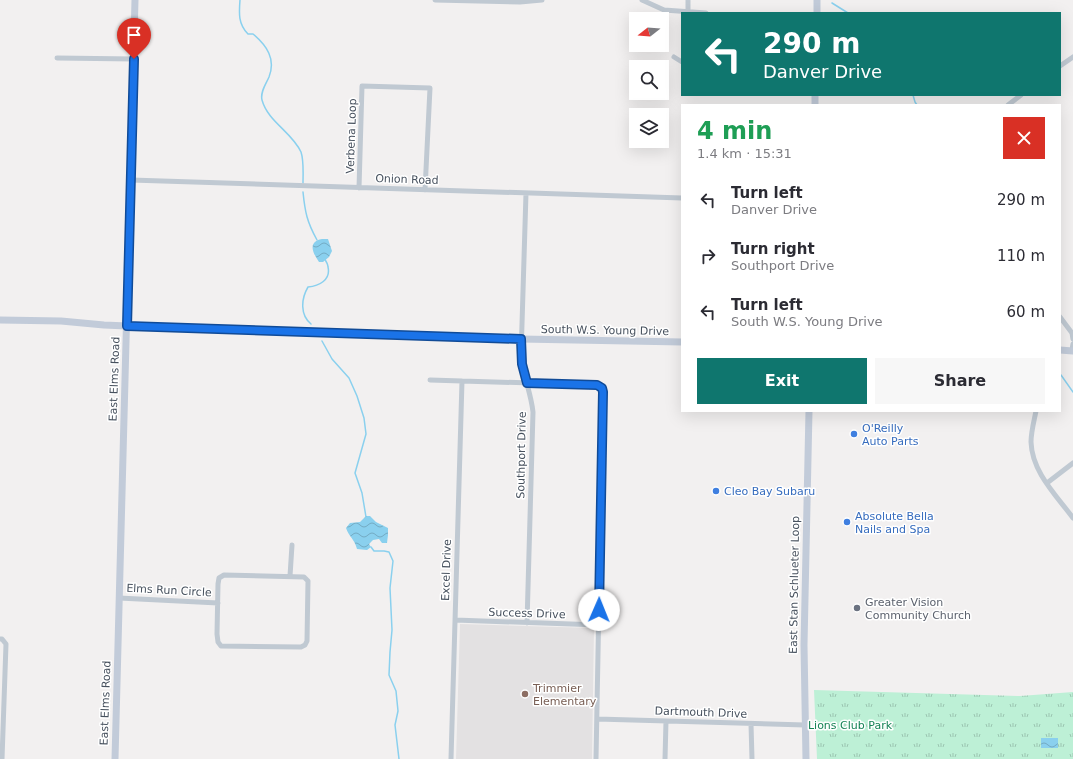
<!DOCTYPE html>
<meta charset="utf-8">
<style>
:root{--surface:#fff;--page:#f7f7f7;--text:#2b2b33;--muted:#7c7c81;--accent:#0f766e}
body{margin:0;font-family:"DejaVu Sans",sans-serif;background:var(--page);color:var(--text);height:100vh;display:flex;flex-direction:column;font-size:15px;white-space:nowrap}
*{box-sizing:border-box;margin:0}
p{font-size:13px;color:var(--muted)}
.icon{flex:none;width:22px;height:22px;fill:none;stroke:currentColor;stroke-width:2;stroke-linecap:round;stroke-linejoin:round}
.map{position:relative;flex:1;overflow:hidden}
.sheet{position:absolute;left:681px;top:104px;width:380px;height:308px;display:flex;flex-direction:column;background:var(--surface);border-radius:0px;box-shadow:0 4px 16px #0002}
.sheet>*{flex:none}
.hud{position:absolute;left:681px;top:12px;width:380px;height:84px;border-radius:0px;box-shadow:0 4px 16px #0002;background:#0f766e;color:#fff;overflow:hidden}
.needle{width:26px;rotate:253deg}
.controls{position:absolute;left:629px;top:12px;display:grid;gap:8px}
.controls a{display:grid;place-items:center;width:40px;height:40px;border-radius:0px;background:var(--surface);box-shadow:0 4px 16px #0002;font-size:20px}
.pin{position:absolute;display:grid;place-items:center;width:34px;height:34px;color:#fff;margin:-41px -17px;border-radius:50% 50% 50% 0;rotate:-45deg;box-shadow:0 0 4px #0007}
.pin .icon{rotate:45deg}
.me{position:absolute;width:44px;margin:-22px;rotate:1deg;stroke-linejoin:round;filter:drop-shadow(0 0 3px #0008)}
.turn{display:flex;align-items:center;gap:14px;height:84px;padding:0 16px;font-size:18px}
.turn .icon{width:52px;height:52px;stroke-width:2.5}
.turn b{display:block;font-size:28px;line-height:34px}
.round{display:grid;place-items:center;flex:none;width:42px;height:42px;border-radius:0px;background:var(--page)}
.overview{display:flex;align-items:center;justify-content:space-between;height:68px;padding:0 16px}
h1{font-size:24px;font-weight:800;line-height:30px;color:#1e9e55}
.button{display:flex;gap:8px;margin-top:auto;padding:8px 16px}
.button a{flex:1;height:46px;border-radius:0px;background:var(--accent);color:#fff;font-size:16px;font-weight:800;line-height:46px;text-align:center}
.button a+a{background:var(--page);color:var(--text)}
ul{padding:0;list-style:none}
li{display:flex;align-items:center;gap:12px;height:56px;padding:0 16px}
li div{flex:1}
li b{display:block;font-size:15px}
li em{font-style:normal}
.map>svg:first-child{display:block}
.education{fill:#e3e1e2}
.park{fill:url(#park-tufts)}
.water{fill:url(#water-waves)}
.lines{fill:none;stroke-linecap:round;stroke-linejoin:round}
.stream{stroke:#8ad0ee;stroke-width:1.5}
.minor{stroke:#c0c9d2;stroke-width:5}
.secondary{stroke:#c2cbd9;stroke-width:7}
.route-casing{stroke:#114b97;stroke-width:10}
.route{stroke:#1a73e8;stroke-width:7}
.shop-dot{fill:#3f7fe0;stroke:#fff;stroke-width:1.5}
.worship-dot{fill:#6b7280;stroke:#fff;stroke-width:1.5}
.education-dot{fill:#8d6e63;stroke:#fff;stroke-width:1.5}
.labels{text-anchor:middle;stroke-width:3;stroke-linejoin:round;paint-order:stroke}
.street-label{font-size:11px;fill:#47515e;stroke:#fff}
.shop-label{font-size:11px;fill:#366cbe;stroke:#fff;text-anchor:start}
.worship-label{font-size:11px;fill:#5b616d;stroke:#fff;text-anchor:start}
.education-label{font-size:11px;fill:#785e54;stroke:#fff;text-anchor:start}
.park-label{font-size:11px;fill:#158255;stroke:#fff}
</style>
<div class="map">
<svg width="1073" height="759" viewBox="0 0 1073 759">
<defs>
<pattern id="park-tufts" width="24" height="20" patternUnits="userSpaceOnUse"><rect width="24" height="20" fill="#bdf0d6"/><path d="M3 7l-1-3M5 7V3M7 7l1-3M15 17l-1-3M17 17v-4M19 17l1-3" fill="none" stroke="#9bc5b1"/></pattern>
<pattern id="water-waves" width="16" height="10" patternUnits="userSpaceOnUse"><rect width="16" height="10" fill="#8ad0ee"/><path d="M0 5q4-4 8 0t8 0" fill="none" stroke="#73abc4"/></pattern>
</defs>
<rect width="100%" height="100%" fill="#f2f0f0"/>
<path class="education" d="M460 624 594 628 592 759H456Z"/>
<path class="park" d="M814 690 1020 696 1073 692V759H817Z"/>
<path class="water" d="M322 239H328L332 251 329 257 323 262H319C313 253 307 242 322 239Z
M366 516H370L376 522 388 528V535L387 543H382L379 539 373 540 369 544 371 547 367 550 357 549C354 538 349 537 346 528L350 523 360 522Z
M1041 738H1058V748H1041Z"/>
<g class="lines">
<path class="stream" d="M240 0C239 13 238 24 248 34H253C267 46 276 59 269 77 266 84 260 92 262 100 268 122 292 132 301 152 304 161 303 174 303 183
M832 3 848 13
M913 95 915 102 917 105
M303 192C305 212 307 222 317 240
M311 324C300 315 301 299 308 287 319 286 331 280 328 267 328 264 326 261 324 258
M322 341 332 359 349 378 357 396 364 418 366 434 355 473 362 493 366 517
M1061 375 1073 392
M371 547 374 551H384L389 552 393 561 390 588 392 630 390 652 389 675 396 691 398 711 395 725 399 759"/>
<path class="minor" d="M435 0 520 2 542 0
M642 0 664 10 706 13
M688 12V0
M674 57 682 62
M57 58 134 59
M1060 66 1073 57
M1008 105 1021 95
M131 180 682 198
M359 188 362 86 430 88 425 190
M526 193 521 357C523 375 531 393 533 412L527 623
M1060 317 1072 333 1073 339
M1072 350 1073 344
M430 380 597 385 602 388 603 391 596 759
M1036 411C1034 421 1031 432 1031 442 1032 472 1056 495 1073 518
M1047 483 1073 463
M224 575 304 577 308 581 307 641 305 645 301 647 221 646 218 642 217 634 218 584 219 578Z
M290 576 292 545
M119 598 218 603
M455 620 599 625
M0 639H2L6 644 2 759
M597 719 805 725
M751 724 752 759
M451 759 462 381
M665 759 666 721"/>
<path class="secondary" d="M817 13V0
M815 105V95
M0 320 61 321 104 325 127 326 521 339 682 342
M1060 350 1073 351
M115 759 135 0
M806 759 804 645 809 411"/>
</g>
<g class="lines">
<g class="route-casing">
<path id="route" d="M134 59 127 326 521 339 522 364 527 383 597 385 602 388 603 392 599 610"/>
</g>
<use href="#route" class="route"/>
</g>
<g class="shop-dot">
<circle cx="854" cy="434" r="4"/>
<circle cx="716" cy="491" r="4"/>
<circle cx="847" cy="522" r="4"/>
</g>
<circle class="worship-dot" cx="857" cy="608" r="4"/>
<circle class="education-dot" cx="525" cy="694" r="4"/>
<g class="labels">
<g class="street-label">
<text transform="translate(351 136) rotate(-88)" y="4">Verbena Loop</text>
<text transform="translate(407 179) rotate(2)" y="4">Onion Road</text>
<text transform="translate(605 330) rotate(1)" y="4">South W.S. Young Drive</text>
<text transform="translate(114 379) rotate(-88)" y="4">East Elms Road</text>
<text transform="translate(521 455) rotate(-89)" y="4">Southport Drive</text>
<text transform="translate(446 570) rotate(-88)" y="4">Excel Drive</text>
<text transform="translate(794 585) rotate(-89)" y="4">East Stan Schlueter Loop</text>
<text transform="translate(169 590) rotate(3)" y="4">Elms Run Circle</text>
<text transform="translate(527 613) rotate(2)" y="4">Success Drive</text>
<text transform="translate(105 703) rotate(-88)" y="4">East Elms Road</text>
<text transform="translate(701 712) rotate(2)" y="4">Dartmouth Drive</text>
</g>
<g class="shop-label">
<text x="862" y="432">O'Reilly<tspan x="862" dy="13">Auto Parts</tspan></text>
<text x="724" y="495">Cleo Bay Subaru</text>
<text x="855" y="520">Absolute Bella<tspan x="855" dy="13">Nails and Spa</tspan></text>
</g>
<g class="worship-label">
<text x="865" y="606">Greater Vision<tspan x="865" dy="13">Community Church</tspan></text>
</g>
<g class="education-label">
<text x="533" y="692">Trimmier<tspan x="533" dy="13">Elementary</tspan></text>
</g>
<g class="park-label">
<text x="850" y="729">Lions Club Park</text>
</g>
</g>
</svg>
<div class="controls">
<a><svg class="needle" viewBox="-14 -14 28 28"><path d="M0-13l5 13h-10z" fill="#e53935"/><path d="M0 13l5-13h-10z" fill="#7c7c81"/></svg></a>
<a><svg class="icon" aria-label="search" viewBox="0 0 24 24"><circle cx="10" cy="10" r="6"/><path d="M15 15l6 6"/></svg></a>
<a><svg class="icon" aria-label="layers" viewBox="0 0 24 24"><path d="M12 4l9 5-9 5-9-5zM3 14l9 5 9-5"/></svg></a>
</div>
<div class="pin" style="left:134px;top:59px;background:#d93025"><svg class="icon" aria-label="arrive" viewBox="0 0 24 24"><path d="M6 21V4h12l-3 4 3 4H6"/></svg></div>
<svg class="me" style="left:599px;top:610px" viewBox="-20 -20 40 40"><circle r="19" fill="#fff"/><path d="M0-13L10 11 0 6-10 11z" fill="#1a73e8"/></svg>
<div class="hud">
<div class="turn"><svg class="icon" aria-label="left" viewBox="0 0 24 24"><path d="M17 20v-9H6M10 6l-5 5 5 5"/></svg><div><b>290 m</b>Danver Drive</div></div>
</div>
<section class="sheet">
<div class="overview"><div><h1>4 min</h1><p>1.4 km · 15:31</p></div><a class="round" style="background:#d93025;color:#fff"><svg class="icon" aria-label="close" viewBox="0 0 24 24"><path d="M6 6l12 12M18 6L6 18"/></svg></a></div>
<ul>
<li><svg class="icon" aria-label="left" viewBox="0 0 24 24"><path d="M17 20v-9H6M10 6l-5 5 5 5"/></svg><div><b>Turn left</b><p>Danver Drive</p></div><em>290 m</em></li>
<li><svg class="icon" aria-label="right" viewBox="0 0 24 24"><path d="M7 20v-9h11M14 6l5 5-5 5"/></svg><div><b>Turn right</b><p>Southport Drive</p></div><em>110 m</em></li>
<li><svg class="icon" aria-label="left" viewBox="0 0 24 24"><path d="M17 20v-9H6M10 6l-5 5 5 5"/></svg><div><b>Turn left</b><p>South W.S. Young Drive</p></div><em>60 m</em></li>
</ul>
<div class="button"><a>Exit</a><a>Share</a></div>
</section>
</div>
